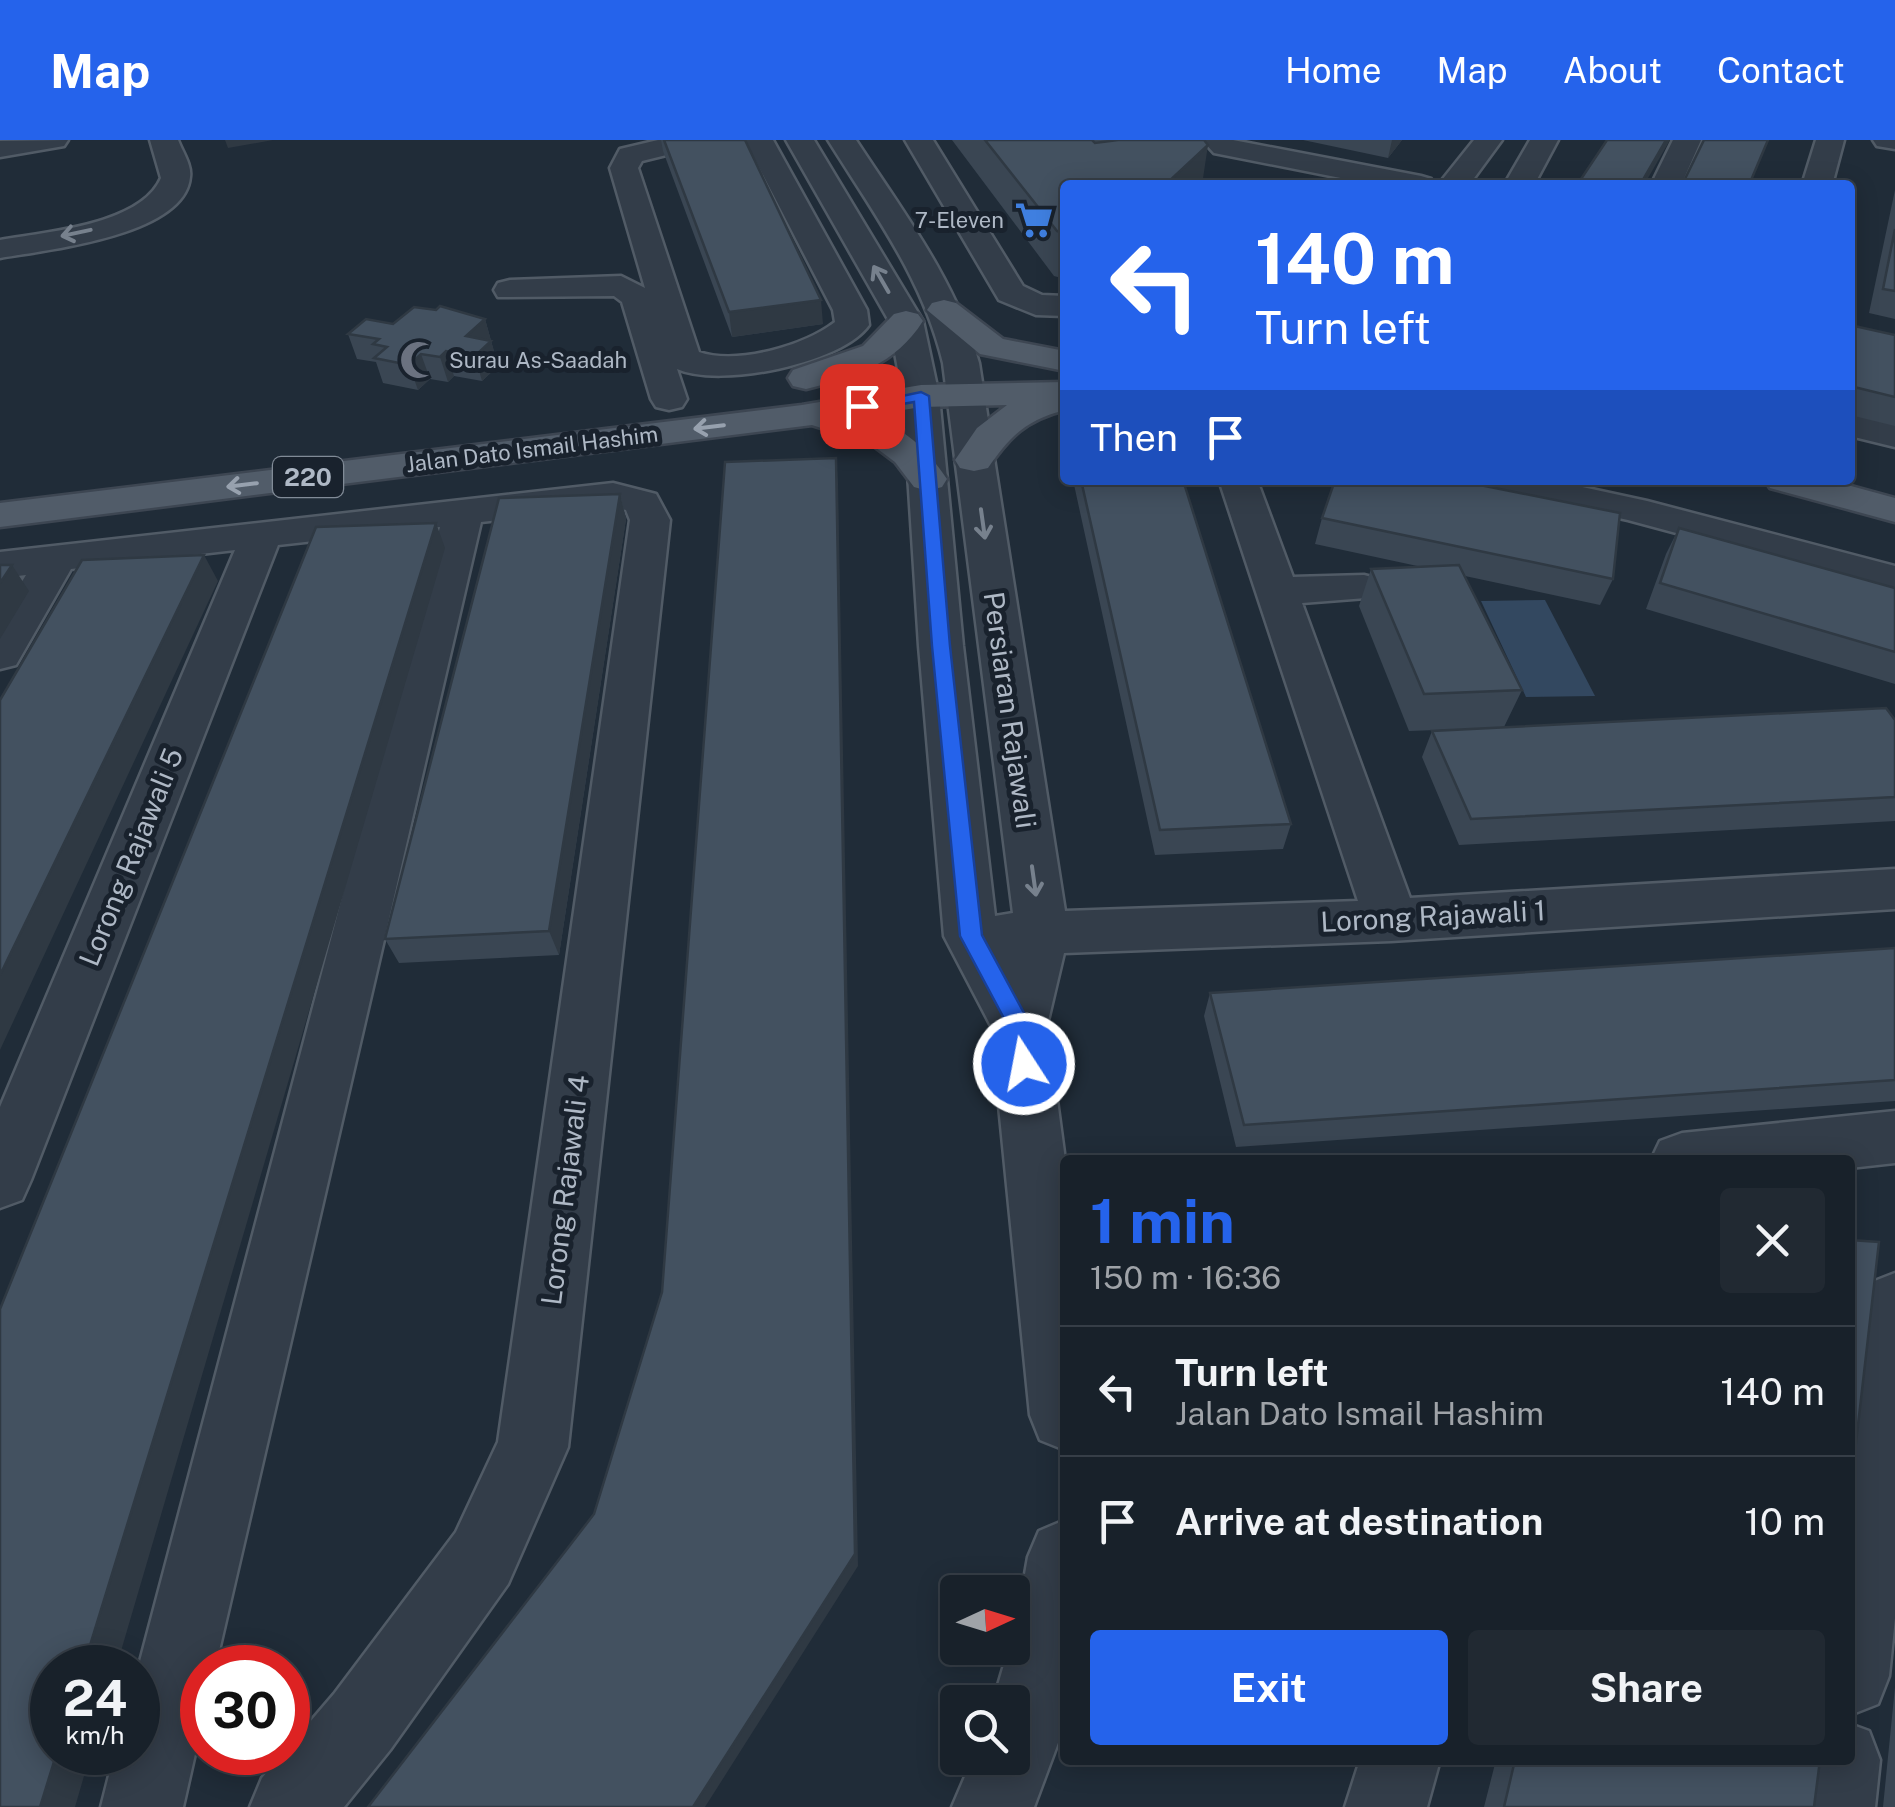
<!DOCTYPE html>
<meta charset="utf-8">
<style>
:root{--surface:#18212a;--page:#212932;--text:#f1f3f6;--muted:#9fa3a8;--line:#363e47;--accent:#2563eb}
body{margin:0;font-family:"Public Sans",sans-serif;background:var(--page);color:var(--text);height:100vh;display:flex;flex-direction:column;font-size:38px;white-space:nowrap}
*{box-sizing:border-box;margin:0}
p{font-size:32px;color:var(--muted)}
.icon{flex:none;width:55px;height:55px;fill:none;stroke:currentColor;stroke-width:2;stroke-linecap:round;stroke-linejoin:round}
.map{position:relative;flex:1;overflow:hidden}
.side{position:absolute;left:1060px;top:1015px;width:795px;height:610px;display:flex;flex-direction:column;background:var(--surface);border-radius:10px;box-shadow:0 5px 25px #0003,0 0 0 2px var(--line)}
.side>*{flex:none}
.hud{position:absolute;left:1060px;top:40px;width:795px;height:305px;border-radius:10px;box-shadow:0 5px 25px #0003,0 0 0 2px var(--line);background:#2563eb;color:#fff;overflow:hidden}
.needle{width:65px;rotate:86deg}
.controls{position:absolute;left:940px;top:1435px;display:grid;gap:20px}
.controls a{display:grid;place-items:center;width:90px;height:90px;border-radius:10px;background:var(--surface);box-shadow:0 5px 25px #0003,0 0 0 2px var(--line);font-size:50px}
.speed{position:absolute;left:30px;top:1505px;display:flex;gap:20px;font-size:50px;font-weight:700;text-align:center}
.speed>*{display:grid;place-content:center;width:130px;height:130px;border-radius:50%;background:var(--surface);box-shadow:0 5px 25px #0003,0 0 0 2px var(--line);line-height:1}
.speed small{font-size:25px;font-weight:400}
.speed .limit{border:15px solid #d22;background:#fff;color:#111}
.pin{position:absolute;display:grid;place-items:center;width:85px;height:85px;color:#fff;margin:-42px;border-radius:20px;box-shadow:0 5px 15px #0006}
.me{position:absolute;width:110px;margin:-55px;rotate:349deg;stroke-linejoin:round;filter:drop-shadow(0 0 8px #0008)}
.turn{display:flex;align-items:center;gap:35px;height:210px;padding:0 30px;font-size:45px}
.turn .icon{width:130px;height:130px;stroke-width:2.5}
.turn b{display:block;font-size:70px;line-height:85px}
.then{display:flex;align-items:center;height:95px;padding:0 30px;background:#0003;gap:20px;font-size:38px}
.round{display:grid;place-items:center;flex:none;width:105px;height:105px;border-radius:10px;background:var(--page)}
.head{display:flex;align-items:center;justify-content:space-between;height:170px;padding:0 30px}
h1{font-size:60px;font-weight:700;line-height:75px;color:var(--accent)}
.button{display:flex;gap:20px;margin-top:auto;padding:20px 30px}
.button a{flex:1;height:115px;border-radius:10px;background:var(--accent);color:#fff;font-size:40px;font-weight:700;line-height:115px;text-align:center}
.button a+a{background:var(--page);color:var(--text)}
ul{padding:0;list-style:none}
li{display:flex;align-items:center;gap:30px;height:130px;padding:0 30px;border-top:2px solid var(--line)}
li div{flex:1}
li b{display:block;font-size:38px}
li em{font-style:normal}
header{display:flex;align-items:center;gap:60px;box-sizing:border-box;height:140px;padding:0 50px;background:var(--accent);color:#fff}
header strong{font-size:48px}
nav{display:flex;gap:55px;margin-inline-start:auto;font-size:35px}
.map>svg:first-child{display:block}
.water{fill:#334860}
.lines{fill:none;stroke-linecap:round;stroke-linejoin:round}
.minor-casing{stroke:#515b66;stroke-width:5}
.major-casing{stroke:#3d4652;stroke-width:5}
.minor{fill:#333d49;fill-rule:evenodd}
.major{fill:#515c69;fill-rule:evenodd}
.wall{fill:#3a4653}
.shaded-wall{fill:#2f3943}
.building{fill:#435160;stroke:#2f3943;stroke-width:2.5}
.oneway{stroke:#77818d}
.oneway2{stroke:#97a1ae}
.route{fill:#2563eb;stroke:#184099;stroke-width:2.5}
.labels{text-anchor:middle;stroke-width:10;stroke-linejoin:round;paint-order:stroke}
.far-poi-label{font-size:22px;fill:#aeb8c5;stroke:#19222d;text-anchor:end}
.far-street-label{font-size:22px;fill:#aeb8c5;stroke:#19222d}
.shield{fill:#19222d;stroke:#818b97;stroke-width:2.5}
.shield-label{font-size:25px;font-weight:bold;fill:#aeb8c5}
.street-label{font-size:28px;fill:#aeb8c5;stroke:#19222d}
</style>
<header>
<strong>Map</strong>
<nav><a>Home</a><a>Map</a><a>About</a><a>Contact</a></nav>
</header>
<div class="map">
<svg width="1895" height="1667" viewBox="0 0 1895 1667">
<rect width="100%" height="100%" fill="#202c38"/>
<path class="water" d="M1545 460 1595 556 1526 557 1481 461Z"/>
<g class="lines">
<g class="minor-casing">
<path id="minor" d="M68 0 64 6 0 17V1Z
M150 0H178C182 11 192 25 190 37 185 96 45 110 0 118V100C45 92 141 85 161 38Z
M658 0H707L703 6 642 21 638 28 699 212C737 225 804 206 835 182L833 170 745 0H773L867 170 869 185C842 224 719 248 677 229L687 259 682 267 669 270 656 267 651 259 622 162 614 156 498 157 494 150 498 143 510 140 621 136 645 148 610 28 620 9Z
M786 0H814L923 181 939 256 963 506 995 776 1013 773 943 223C923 139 873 72 828 0H856C903 72 955 139 979 223L1065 771 1358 761 1219 340H1257L1293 437 1364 435 1379 439 1385 448 1379 457 1302 463 1410 758 1895 729V769L1391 801 1064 813 1047 885 1065 1020V1310L1040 1300 1030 1275 991 886 944 796 919 506 903 256 889 181Z
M905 0H933L1023 146 1042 155 1065 156V176L1036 175 999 160Z
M1202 0H1233L1421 36 1431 39 1436 45H1376L1214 13Z
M1474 0H1502L1469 45H1438Z
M1530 0H1558L1534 45H1504Z
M1673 0H1701L1681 45H1651Z
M1816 0H1844L1832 45H1802Z
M1873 0H1895V9L1877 6Z
M1850 274 1895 285V307L1850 296Z
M1474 340H1550L1647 361 1895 426V452L1628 380 1479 348Z
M613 343 656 354 670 380 568 1307 508 1444 390 1610 344 1667H250L262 1638 334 1554 456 1392 498 1302 630 380 626 370 613 367 481 382 215 1528H202V1583L183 1667H101L115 1612H138V1529L440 387 278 405 31 1040 22 1060 0 1068V967L235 410 71 429 16 525 0 529V478L26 435 0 438V412Z
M1895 971V1023L1850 1028V1020H1651L1660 1001 1682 993Z
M1895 1133V1478L1889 1536 1878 1564 1850 1575V1252L1862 1164 1872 1142Z
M1065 1380V1584L1034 1667H952L973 1618H1012V1562H993L1009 1508H1012L1028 1417 1039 1391Z
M1850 1584 1869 1591 1880 1620 1875 1667H1793L1800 1620H1850Z
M1360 1620H1440L1427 1667H1345Z"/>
</g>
<g class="major-casing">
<path id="major" d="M944 160 956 163 1003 199 1065 211V231L980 214 927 170 932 163Z
M906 171 918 174 923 181C895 225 855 237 806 249L793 246 788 238 793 230 863 206 894 174Z
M1065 242V270C1026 280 1010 296 988 328L974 331 960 328 955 320 977 288 1007 265 921 267 867 276C904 287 926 308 947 339L942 347 928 351 914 347 895 322 871 304 812 285 0 387V363L802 265 921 245Z
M1765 340H1829L1895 358V382L1770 348Z"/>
</g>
<use href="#minor" class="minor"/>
<use href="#major" class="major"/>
</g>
<path class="wall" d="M661 0H745L823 184 732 197 663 11Z
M952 0H1204L1065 45V139L1054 136Z
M1303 0H1402L1388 18Z
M1895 50V179L1869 173Z
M485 179 498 226 482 241 454 236 448 242 430 239 418 250 383 243 376 222 357 219 348 194 393 184Z
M1850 185 1895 195V286L1850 275Z
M1073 340H1183L1291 684 1283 709 1155 715Z
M620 354 626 379 559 815 399 823 385 799Z
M1322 378 1613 439 1600 465 1465 436 1522 550 1504 587 1895 580V681L1459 705 1422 617 1432 591 1463 589 1409 591 1359 466 1371 429 1422 427 1315 404Z
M1679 388 1895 448V544L1646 469 1666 414Z
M1895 808V961L1236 1007 1204 876 1210 853Z
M1895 1547V1667H1883Z
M1496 1620H1820L1814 1667H1484Z"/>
<path class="shaded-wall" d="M225 0H273L228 8Z
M1392 0H1402L1388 18Z
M1666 0H1670L1644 45H1640Z
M1208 5 1202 45H1165Z
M821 160 823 184 732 197 729 172Z
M485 179 498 226 482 241 475 216 466 196Z
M446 211 454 236 448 242 440 217Z
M421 214 430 239 418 250 409 225Z
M836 318 838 343 858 1426 705 1667H693Z
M620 354 626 379 559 815 549 791Z
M436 383 445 408 116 1528H83Z
M204 415 218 441 0 910V835Z
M12 425 29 451 0 499V443Z
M57 1612H91L75 1667H40Z"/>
<path class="building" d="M664 0H745L821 160 729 172Z
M985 0H1092L1095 3 1118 0H1204L1208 5 1165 45H1065V94L1057 91Z
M1607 0H1666L1640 45H1577Z
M1704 0H1768L1749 45H1682Z
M1895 89V151L1883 149Z
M440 166 485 179 466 196 491 201 475 216 446 211 440 217 421 214 409 225 374 218 387 207 373 204 379 199 348 194 366 179 393 184 414 167 436 170Z
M1850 185 1895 195V257L1850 246Z
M836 318 855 1414 693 1667H368L594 1374 662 1152 725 322Z
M1081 340H1183L1291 684 1160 690Z
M1335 340H1455L1620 373 1613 439 1322 378Z
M620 354 549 791 385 799 499 358Z
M436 383 83 1528H52V1612H57L40 1667H0V1169L316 387Z
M1679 388 1895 448V512L1660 443Z
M204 415 0 835V560L82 420Z
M0 425H12L0 443Z
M1459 425 1522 550 1424 554 1371 429Z
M1886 568 1895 580V657L1471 679 1432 591Z
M1895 808V940L1244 985 1210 853Z
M1850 1100 1879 1102 1850 1355Z
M1515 1620H1820L1814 1667H1504Z"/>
<defs><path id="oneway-shaft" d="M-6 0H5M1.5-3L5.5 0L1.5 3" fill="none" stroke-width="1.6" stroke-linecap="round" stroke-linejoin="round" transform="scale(2.5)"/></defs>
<g class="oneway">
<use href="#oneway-shaft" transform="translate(76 93) rotate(168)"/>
<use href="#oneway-shaft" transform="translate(881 139) rotate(-120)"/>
<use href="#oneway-shaft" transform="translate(983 384) rotate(82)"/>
<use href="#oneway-shaft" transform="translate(1034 741) rotate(82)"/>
</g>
<g class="oneway2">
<use href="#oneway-shaft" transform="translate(709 287) rotate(173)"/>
<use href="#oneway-shaft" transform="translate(242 345) rotate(173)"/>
</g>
<path class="route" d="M921 252 929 256 950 506 982 795 1031 886 1036 924 1032 932H1015L1008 886 960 796 932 506 914 262 862 271 854 266Z"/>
<defs>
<g id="supermarket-bare" transform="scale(3)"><path d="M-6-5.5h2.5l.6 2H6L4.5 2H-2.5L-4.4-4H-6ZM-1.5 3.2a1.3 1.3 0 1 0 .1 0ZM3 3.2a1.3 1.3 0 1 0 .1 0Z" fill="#3f7fe0" stroke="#19222d" stroke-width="2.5" paint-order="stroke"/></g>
<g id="mosque-bare" transform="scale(3)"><path d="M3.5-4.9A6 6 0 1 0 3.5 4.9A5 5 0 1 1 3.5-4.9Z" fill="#6b7280" stroke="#19222d" stroke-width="2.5" paint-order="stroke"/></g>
</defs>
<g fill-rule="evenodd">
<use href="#supermarket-bare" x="1034" y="80"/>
<use href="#mosque-bare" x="419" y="220"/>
</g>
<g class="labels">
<g class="far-poi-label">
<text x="1004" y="88">7-Eleven</text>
<text x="449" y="228" text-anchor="start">Surau As-Saadah</text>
</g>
<g class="far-street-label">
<text transform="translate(532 309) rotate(-7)" y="8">Jalan Dato Ismail Hashim</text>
</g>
<rect class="shield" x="273" y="317" width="70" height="40" rx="8"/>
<g class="shield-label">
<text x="308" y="346">220</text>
</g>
<g class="street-label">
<text transform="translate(1010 570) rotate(82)" y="10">Persiaran Rajawali</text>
<text transform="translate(131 717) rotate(-68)" y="10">Lorong Rajawali 5</text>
<text transform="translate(1433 776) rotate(-3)" y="10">Lorong Rajawali 1</text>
<text transform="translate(565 1050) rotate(-83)" y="10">Lorong Rajawali 4</text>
</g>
</g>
</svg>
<div class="controls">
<a><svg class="needle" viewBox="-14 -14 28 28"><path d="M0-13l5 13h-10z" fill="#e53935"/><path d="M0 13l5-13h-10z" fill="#9fa3a8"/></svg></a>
<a><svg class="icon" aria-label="search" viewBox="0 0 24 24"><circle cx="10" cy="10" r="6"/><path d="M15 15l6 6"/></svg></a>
</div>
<div class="speed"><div>24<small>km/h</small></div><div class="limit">30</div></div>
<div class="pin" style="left:862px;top:266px;background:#d93025"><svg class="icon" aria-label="arrive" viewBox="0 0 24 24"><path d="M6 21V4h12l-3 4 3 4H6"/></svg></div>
<svg class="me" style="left:1024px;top:924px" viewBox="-20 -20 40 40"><circle r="17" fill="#2563eb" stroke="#fff" stroke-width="3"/><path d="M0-11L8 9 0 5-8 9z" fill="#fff"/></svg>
<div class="hud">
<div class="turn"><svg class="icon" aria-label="left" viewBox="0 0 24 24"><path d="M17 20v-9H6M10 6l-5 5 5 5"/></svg><div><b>140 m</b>Turn left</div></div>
<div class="then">Then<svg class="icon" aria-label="arrive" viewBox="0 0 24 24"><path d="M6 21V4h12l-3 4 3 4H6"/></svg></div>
</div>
<section class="side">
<div class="head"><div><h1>1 min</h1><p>150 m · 16:36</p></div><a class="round"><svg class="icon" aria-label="close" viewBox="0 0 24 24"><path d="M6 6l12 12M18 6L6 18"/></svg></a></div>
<ul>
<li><svg class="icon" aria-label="left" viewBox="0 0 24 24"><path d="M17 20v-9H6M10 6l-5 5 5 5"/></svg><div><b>Turn left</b><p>Jalan Dato Ismail Hashim</p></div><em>140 m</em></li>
<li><svg class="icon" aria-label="arrive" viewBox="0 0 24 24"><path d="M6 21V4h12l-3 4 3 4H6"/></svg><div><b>Arrive at destination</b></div><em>10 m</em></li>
</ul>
<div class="button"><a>Exit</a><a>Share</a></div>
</section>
</div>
